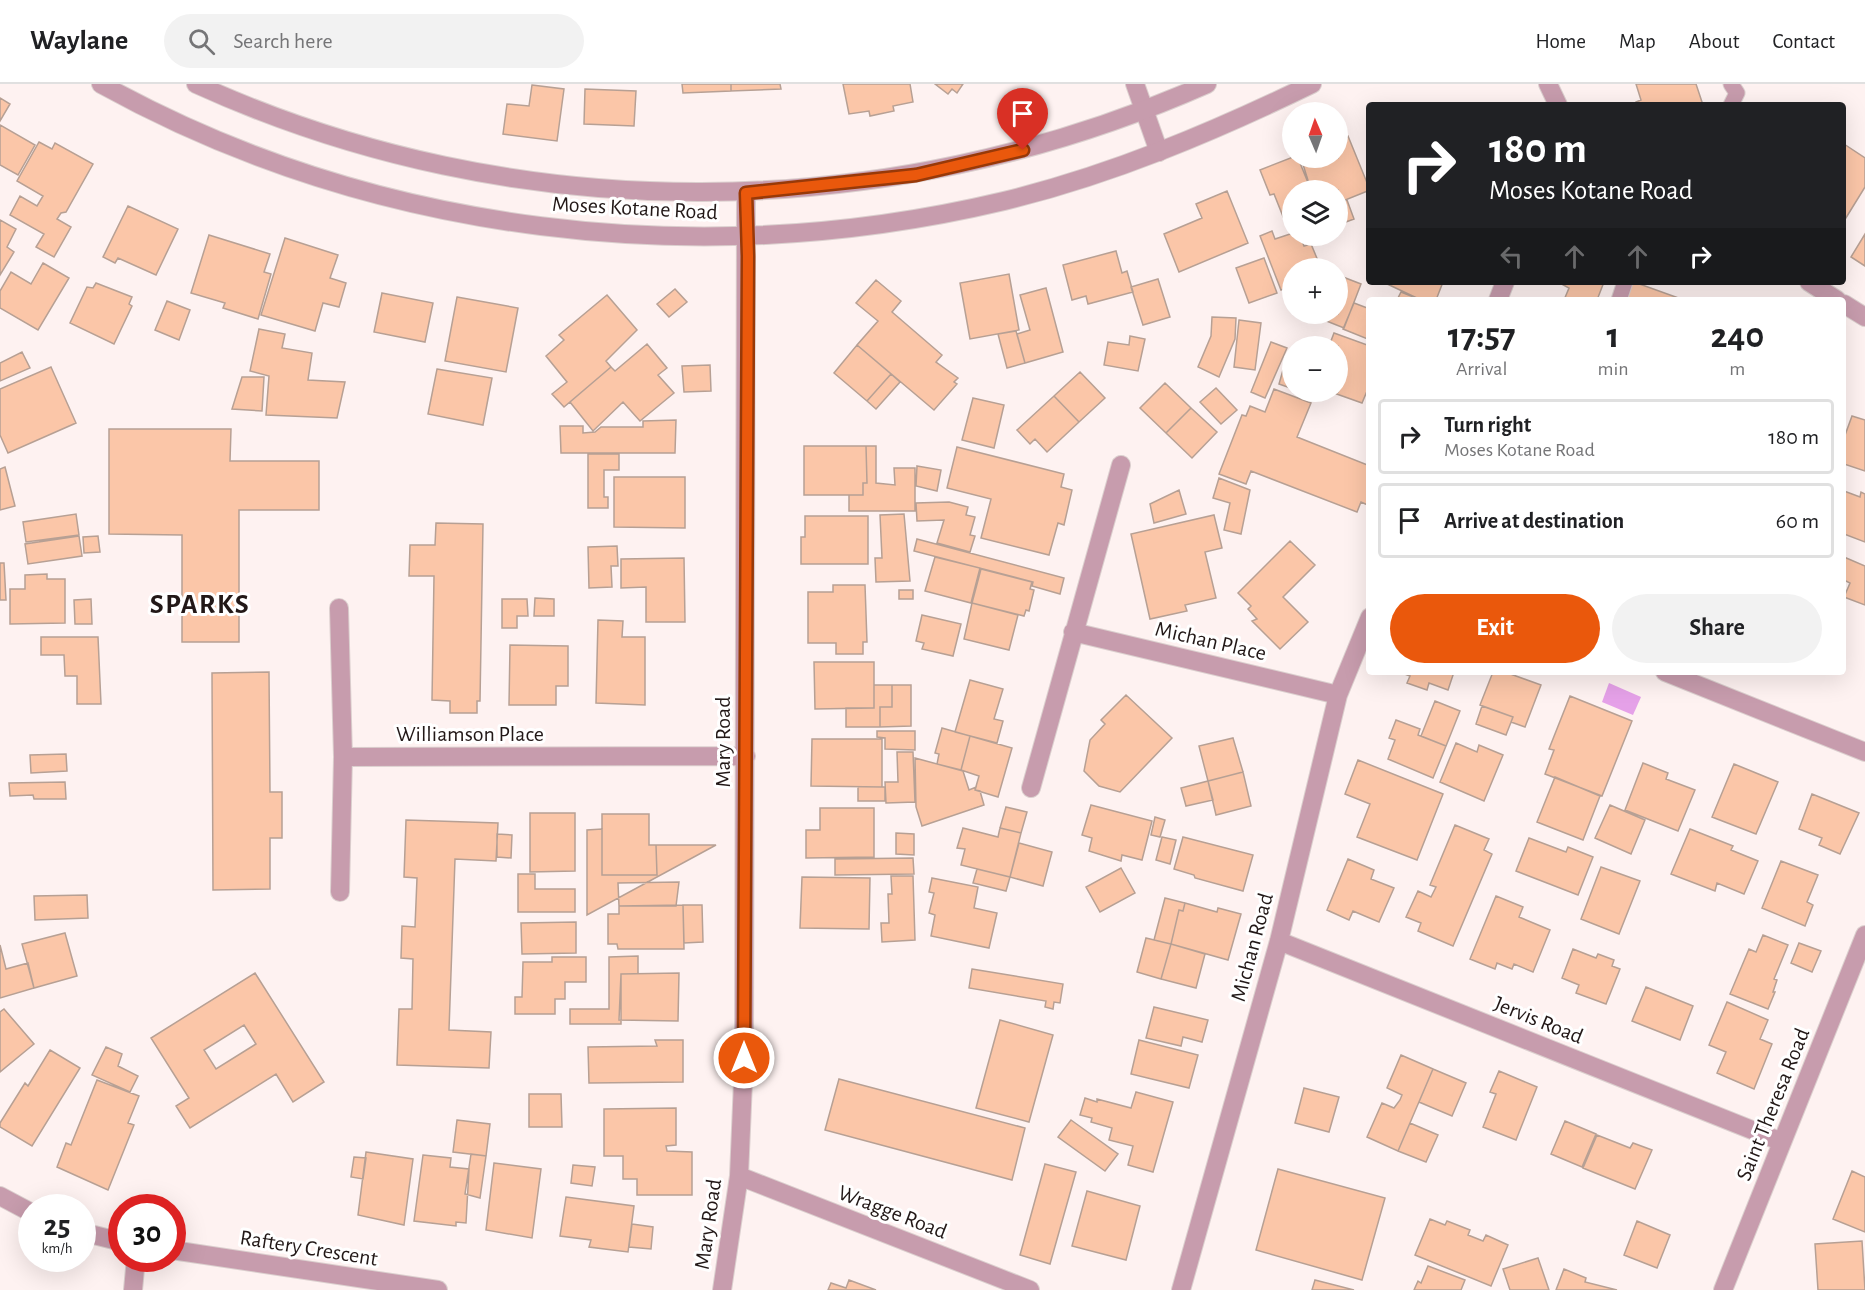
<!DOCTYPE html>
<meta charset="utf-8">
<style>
:root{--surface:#fff;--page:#f2f2f2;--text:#202124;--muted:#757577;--line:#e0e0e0;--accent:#ea580c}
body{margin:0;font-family:"Alegreya Sans",sans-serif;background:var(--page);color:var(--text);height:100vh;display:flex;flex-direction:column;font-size:22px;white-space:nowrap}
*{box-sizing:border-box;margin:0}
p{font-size:20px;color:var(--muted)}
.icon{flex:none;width:33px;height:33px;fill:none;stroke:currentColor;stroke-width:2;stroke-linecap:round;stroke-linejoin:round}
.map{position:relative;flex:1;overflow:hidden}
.side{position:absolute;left:1366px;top:213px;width:480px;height:378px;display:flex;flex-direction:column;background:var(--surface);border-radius:6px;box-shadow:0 6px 24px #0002}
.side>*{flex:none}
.hud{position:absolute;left:1366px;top:18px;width:480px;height:183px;border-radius:6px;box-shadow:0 6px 24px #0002;background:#202124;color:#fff;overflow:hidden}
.needle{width:39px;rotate:358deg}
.fabs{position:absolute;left:1282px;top:18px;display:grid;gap:12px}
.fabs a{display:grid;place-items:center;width:66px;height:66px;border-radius:50%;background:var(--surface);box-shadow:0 6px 24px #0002;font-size:30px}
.speed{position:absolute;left:18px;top:1110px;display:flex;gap:12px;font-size:30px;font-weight:700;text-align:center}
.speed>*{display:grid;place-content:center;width:78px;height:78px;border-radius:50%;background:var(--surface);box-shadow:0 6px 24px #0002;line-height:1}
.speed small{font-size:15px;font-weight:400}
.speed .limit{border:9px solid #d22;background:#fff;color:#111}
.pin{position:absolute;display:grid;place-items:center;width:51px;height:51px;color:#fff;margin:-62px -26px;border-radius:50% 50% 50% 0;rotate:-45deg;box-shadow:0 0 6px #0007}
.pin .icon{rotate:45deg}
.me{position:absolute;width:66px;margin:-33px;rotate:0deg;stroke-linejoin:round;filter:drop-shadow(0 0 4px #0008)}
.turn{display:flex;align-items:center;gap:21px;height:126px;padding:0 24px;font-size:27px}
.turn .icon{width:78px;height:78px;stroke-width:2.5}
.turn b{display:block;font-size:42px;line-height:51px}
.lanes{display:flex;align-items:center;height:57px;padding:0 24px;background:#0003;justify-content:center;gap:30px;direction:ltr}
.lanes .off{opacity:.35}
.eta{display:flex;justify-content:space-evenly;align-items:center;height:102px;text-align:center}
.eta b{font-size:36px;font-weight:700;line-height:42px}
.action{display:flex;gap:12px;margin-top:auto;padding:12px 24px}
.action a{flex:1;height:69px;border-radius:36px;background:var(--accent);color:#fff;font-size:24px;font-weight:700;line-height:69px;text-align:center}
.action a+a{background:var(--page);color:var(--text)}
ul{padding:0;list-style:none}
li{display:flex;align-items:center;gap:18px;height:75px;margin:0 12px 9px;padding:0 12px;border:3px solid var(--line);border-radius:6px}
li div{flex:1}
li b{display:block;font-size:22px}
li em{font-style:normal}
header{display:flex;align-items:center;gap:36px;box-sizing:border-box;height:84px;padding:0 30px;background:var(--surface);border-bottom:2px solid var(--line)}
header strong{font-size:28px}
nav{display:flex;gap:33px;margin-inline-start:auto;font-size:21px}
.search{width:420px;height:54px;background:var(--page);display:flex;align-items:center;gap:15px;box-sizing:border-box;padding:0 21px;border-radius:33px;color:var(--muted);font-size:22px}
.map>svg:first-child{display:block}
.water{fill:#e5a1e8}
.building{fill:#fbc6a8;stroke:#b7a094;stroke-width:1.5;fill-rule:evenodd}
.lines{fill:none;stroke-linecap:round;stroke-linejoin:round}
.service-casing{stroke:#dbcfce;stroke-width:17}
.minor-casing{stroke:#dbcfce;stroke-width:20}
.tertiary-casing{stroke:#dbcfce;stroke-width:20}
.service{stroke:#c79cad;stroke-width:15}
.minor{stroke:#c79cad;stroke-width:18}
.tertiary{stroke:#c79cad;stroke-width:18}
.route-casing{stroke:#983908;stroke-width:15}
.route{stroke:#ea580c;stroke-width:10}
.labels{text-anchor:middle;stroke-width:6;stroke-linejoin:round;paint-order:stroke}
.street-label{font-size:22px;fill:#221817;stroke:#fff}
.district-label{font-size:28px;font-weight:bold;letter-spacing:1.5px;fill:#221817;stroke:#fff}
</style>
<header>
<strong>Waylane</strong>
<div class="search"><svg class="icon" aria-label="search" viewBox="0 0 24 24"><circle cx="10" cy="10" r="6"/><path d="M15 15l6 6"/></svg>Search here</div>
<nav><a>Home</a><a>Map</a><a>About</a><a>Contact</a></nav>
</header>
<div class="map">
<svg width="1865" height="1206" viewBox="0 0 1865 1206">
<rect width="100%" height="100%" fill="#fef2f1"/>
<path class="water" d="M1609 599 1641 613 1633 631 1602 618Z"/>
<path class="building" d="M682 0H731V7L683 9Z
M731 0H780L781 5 731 7Z
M843 0H910L913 18 893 22 894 27 870 32 869 27 849 30Z
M935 0H963L957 9 952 5 948 10Z
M1636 0H1696L1703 21H1637L1636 18 1641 16Z
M532 1 564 5 557 57 503 50 507 20 529 22Z
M585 5 636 7 634 42 584 40Z
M0 14 10 20 0 37Z
M0 41 35 61 18 91 0 81Z
M1348 52 1370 106 1338 119V106H1311L1301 74H1338V57Z
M39 58 52 65 55 59 93 80 66 128 61 129 57 135 71 143 54 173 36 163 44 150 10 131 20 112 37 122 43 112 17 97Z
M1844 60 1865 74V103L1844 137Z
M1293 73 1298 74 1311 106H1293V137L1286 140 1274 110 1270 111 1260 86Z
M1227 107 1248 159 1179 188 1164 150 1202 134 1196 120Z
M1347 116 1354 135 1338 141V119Z
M128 122 178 145 156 191 118 174 115 179 103 173Z
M0 136 16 145 7 163 14 168 0 191Z
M1272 147 1275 155 1293 149V152H1300L1304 162 1311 160 1321 184H1293V202L1281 206 1260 152Z
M1865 150V182L1851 173Z
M209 151 270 170 264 188 271 190 258 235 223 224 225 219 191 209Z
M285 154 338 171 330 194 346 199 339 223 323 219 315 247 261 231Z
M1116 167 1122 189 1127 187 1133 208 1088 220 1086 212 1072 216 1063 181Z
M1264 174 1277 209 1249 219 1236 184Z
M43 179 69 194 38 246 0 224V207L11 188 31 200Z
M1009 190 1019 246 970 255 960 199Z
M1343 193 1361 200 1344 244 1309 230H1338V196L1342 197Z
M1158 195 1170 233 1143 241 1131 203Z
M876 196 901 217 892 228 942 271 936 278 958 294 954 298 957 300 934 326 857 261 878 237 856 219Z
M1383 198H1443L1436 216H1421Z
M1558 198H1604L1597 216H1564L1569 204Z
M1630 198H1634L1684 216H1623Z
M96 199 132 213 129 220 132 222 114 260 70 239 87 203 93 204Z
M1046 204 1063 268 1025 279 1017 250 1030 246 1020 211Z
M675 205 687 218 669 233 657 220Z
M1401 208 1421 216H1397Z
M382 209 433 219 425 258 374 248Z
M607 211 637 246 606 277 611 283 564 323 552 310 567 298 546 272 564 256 559 251Z
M457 213 518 224 506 288 445 277Z
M167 217 190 226 179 256 155 246Z
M1354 219 1370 225V256L1343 245Z
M1212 233 1236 234 1235 255 1219 293 1198 283 1211 252Z
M1239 236 1261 239 1255 286 1234 283Z
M259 245 285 250 282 264 312 269 308 296 345 298 337 334 266 331 269 292 250 287Z
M1016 247 1025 279 1007 284 998 250Z
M1334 249 1370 262V300L1362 319 1331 308H1338V262H1329Z
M1130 252 1145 255 1138 287 1104 281 1108 258 1129 261Z
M1271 258 1287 264 1265 314 1251 308Z
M647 260 667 284 658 291 674 309 640 337 623 318 593 347 570 318 611 283 615 287Z
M857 261 891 290 867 317 834 289Z
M22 268 30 284 0 297V279Z
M710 281 711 307 684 308 682 282Z
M51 283 76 339 8 369 0 351V305Z
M437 285 492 294 483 341 428 330Z
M1283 286 1293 289V305L1279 300Z
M1080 288 1105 314 1079 338 1054 312Z
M891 290 900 298 876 325 867 317Z
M242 293H264L262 327 232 325Z
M1165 299 1191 324 1166 349 1140 324Z
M1216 304 1237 326 1221 340 1200 318Z
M1274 305 1311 319 1297 353 1370 382V422L1361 418 1357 428 1251 387 1246 400 1219 390 1242 331 1246 332 1250 322 1265 328Z
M1054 312 1079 338 1047 368 1035 355 1030 360 1017 346Z
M973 314 1004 321 994 364 962 356Z
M1191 324 1217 348 1192 374 1166 349Z
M1852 332 1865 336V387L1844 380V354Z
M676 336 675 369H561L560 342H583V349L595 348 601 343H643V337Z
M109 345H231L230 377H319V426H239V558H182V451L109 450Z
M804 362H866L867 399H863V411H804Z
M866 362H876V399L895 401 894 384H915V427H849V411H863V399H867Z
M957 363 1064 390 1061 403 1072 406 1064 441 1058 439 1049 471 981 454 991 415 947 404Z
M588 370H619V386H604V413H608V424H588Z
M917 382 941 386 937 407 916 402Z
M5 383 15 422 0 426V385Z
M614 393H685V444L614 443Z
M1219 394 1250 406 1241 450 1224 446 1230 419 1213 414Z
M1179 406 1186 430 1154 439 1150 420Z
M1844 407 1860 413 1861 408 1865 410V458L1844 450Z
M949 418 968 423 966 431 975 433 970 451 975 452 970 468 937 459 944 436 917 437 916 419Z
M76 430 79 451 26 458 23 438Z
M904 430 910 497 876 498 875 474H882L880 431Z
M1214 431 1222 464 1205 468 1216 514 1185 521 1187 527 1150 535 1131 450Z
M805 432H868V480H801V453H805Z
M436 439 483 440 480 617H477V629H450V617L432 616 434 492H409L410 461H435Z
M79 452 82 472 28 480 25 460Z
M98 452 100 468 84 469 83 453Z
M917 455 1064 494 1060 510 1032 502 1033 498 914 467Z
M1290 457 1315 481 1283 513 1308 538 1280 565 1252 537 1257 535 1248 525 1251 522 1238 509Z
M617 462 618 482H611L612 503 589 504 588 463Z
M935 473 980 484 971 519 925 507Z
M1844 473 1865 482V521L1844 513 1850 499 1844 496Z
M684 474 685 538H646V503L621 504V475Z
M0 479H4L6 516H0Z
M981 485 1032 498 1030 505 1034 506 1029 527 1026 526 1024 532 972 519Z
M47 490V495H65V539L10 540V505H25V491Z
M833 501H865L867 558H863V570H836V559H808V508H833Z
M899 506H913V515H899Z
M535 514 554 515V532H534Z
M91 515 92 540H75L74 516Z
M502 515H527L528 532H517V544H502Z
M972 519 1018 531 1009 566 964 555Z
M922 531 961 540 953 572 922 565 924 559 916 557Z
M598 536 623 537 622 553H645V621L596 619Z
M41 553H98L101 620H77V592H65L64 571H41Z
M510 561 568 562V602H556V621H509Z
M814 578H874V624L815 625Z
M269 588 270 708H282V754H270V805L213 806 212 589Z
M1454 588 1448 606 1429 599 1427 606 1407 599 1410 592 1402 589Z
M1493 588H1505L1541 601 1525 643 1511 638 1513 633 1480 621Z
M970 596 1003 605 994 635 1003 637 997 659 955 648Z
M874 601H892V623H880V643H846V624H874Z
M892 601H911V642L880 643V623H892Z
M1126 611 1172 654 1120 708 1099 702 1084 687 1090 656 1105 640 1101 636Z
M1570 612 1632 637 1602 712 1545 690 1554 666 1549 665Z
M1435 617 1460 627 1446 662 1421 652Z
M1482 622 1513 633 1506 651 1476 640Z
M1396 636 1420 645 1418 651 1446 662 1433 694 1388 675 1395 656 1389 654Z
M942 644 970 652 961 686 937 680 939 670 935 669Z
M877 647H915V666L885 665V654L877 653Z
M970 652 1012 664 998 713 975 706 979 692 961 686Z
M1233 654 1243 688 1208 697 1199 662Z
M812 655H882V703L811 702Z
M1456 659 1477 668 1479 661 1503 671 1484 717 1440 698Z
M897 668H913L915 718 886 719 885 698H898Z
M66 670 67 687 31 689 30 671Z
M915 674 963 687 969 706 976 703 975 706 980 707 984 721 922 742 916 723Z
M1358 676 1443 710 1417 776 1357 753 1370 720 1345 710Z
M1643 679 1668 689 1666 695 1695 706 1678 747 1625 726Z
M1734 680 1778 698 1756 750 1712 733Z
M1243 688 1251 722 1216 731 1208 697Z
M1555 693 1600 712 1583 756 1537 738Z
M1208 697 1213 716 1186 722 1181 704Z
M65 698 66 715H34L33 711 10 712 9 699Z
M858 703H885V717H858Z
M1812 710 1859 729 1840 770 1819 761 1822 754 1799 745Z
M1091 721 1152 737 1142 776 1122 771 1121 777 1089 767 1092 754 1082 751Z
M1610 721 1645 736 1631 770 1595 754Z
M1006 723 1027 728 1021 749 1000 744Z
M820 724H874V773L806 774V746H820Z
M530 729H575V787L530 788Z
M602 730H649V761H656L657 791H602Z
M1155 733 1165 736 1160 753 1151 751Z
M406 736 498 739 496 777 455 775 449 946 491 948 489 984 397 981 399 925H412L413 875 401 874 402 842 415 843 417 794 404 793Z
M1455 741 1489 755 1484 766 1492 770 1453 862 1418 847 1421 839 1406 833 1418 807 1431 813 1436 803 1430 801Z
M963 744 998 753 1000 744 1021 749 1010 793 961 781 965 765 957 764Z
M602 745V791H657L656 761H716L587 831V746Z
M1690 745 1733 762 1731 766 1758 777 1744 810 1717 799 1715 807 1671 790Z
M896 749 914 750V771L896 770Z
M497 750 512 751 511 774 497 773Z
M1162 753 1176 756 1170 780 1156 776Z
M1183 753 1253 771 1243 807 1195 794 1194 791 1174 785Z
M1529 754 1566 768 1568 763 1593 773 1578 811 1516 787Z
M1019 759 1052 768 1043 802 1010 793Z
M913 774 914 790 835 791V775Z
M1348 775 1374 786 1371 795 1394 804 1379 838 1353 827 1349 836 1327 826Z
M1781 777 1818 791 1807 818 1813 821 1805 842 1762 824Z
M1601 783 1640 797 1619 850 1581 835Z
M1121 784 1135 809 1100 828 1086 803Z
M977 785 1010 793 1006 807 973 799Z
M518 790H535V805H575V828H518Z
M891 792H913L915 856 882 858 881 839H889L888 810H892Z
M802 793 870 794 869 845 800 844Z
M932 794 978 803 974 824 997 829 989 864 931 852 935 831 929 829 934 809 929 808Z
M679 798 676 822H619L618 799Z
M87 811 88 834 35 836 34 812Z
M1496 812 1523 823 1519 833 1550 846 1533 888 1514 880 1512 885 1497 879 1495 885 1470 875Z
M1165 814 1185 819 1183 827 1179 826 1171 860 1154 856Z
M1185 819 1217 828 1218 824 1241 830 1228 876 1171 860 1179 826 1183 827Z
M683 821 684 865H618L617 860H608V830H619V822Z
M683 821H702L703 858 684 859Z
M576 838V869L522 870 521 839Z
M65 849 77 892 34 904 22 860Z
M1763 851 1788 861 1774 895 1777 896 1773 908H1775L1768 925 1730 910 1749 865 1756 868Z
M1146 854 1171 860 1161 895 1137 888Z
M1799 859 1821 867 1812 888 1791 879Z
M1171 860 1205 870 1196 904 1161 895Z
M0 861 6 885 28 879 34 904 0 914Z
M1573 865 1596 874 1598 870 1614 876 1612 882 1620 885 1606 920 1576 909 1579 901 1562 894Z
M638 872V890H621V940H570V925H609V873Z
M552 873H586V898H565V915H555V930H515V913H522L523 878H552Z
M972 885 1063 900 1060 919 1054 918 1053 925 1045 923 1046 917 969 904Z
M255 889 324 998 293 1018 276 990 190 1044 176 1022 189 1014 151 954ZM244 941 256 960 216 985 204 966Z
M679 889 678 937 619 936 621 890Z
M1646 903 1693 922 1680 956 1632 937Z
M1727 918 1768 936 1760 955 1772 960 1754 1005 1717 989 1726 968 1709 961Z
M1154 923 1208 936 1202 958 1183 953 1181 962 1146 954Z
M4 925 34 960 0 988V928Z
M1000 936 1053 951 1029 1038 976 1024Z
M655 956H683V998L589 999 588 963 657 962Z
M1139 956 1198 971 1189 1004 1131 990Z
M106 963 122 970 118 982 138 992 130 1008 92 991Z
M50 966 80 984 32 1062 0 1043V1039L25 999 28 1002Z
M1401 971 1433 985 1398 1067 1367 1053 1382 1019 1394 1024 1400 1016 1402 1011 1387 1004Z
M1433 985 1466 999 1452 1032 1419 1018Z
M1499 987 1537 1003 1516 1056 1483 1043 1496 1010 1490 1008Z
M839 995 1025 1044 1012 1096 825 1046Z
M97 996 139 1012 128 1039 134 1041 108 1106 57 1083 66 1059 71 1061Z
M1304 1004 1339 1013 1329 1048 1295 1039Z
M1136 1008 1173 1018 1153 1088 1128 1081 1133 1062 1109 1056 1112 1044 1091 1038 1092 1034 1080 1031 1085 1014 1097 1018V1015L1131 1024Z
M529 1010H561L562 1043H529Z
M676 1024V1061L666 1062 667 1067 692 1068V1111H637V1095H623V1072H604V1025Z
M457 1036 490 1040 486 1072 453 1068Z
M1071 1036 1118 1070 1105 1087 1058 1053Z
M1565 1037 1596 1050 1582 1083 1551 1070Z
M1410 1039 1438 1051 1426 1078 1398 1067Z
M1597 1051 1630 1064 1633 1059 1652 1066 1635 1105 1583 1084Z
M366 1068 413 1075 404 1141 358 1131Z
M471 1070 486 1072 480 1114 465 1110Z
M423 1071 451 1074 450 1083 469 1085 466 1139 456 1138V1142L414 1137Z
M354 1073 366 1074 363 1095 351 1093Z
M494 1079 541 1085 532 1154 486 1146Z
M1045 1080 1076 1088 1050 1180 1020 1171Z
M573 1081 595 1083 592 1102 571 1099Z
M1278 1085 1385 1114 1362 1196 1256 1166Z
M1852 1087 1865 1093V1148L1833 1135Z
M1087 1107 1140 1122 1126 1176 1072 1162Z
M566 1113 634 1122 628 1168 589 1163 591 1156 560 1152Z
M1430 1135 1445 1141 1447 1137 1470 1146 1468 1151 1483 1157 1486 1151 1508 1161 1491 1202 1415 1171Z
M1637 1137 1670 1151 1657 1184 1624 1171Z
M632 1140 653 1143 651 1165 629 1163Z
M1862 1157 1865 1206H1818L1815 1160Z
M1538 1174 1549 1206H1510L1503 1185Z
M1428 1182 1465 1196 1461 1206H1414L1418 1197 1421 1199Z
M1564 1185 1586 1194 1585 1198 1617 1206H1556Z
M849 1196 876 1206H828L831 1199 846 1204Z
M1315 1196 1354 1206H1312Z"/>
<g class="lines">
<g class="service-casing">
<path id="service" d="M1731 0 1737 9 1731 21
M1619 216 1625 198"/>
</g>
<g class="minor-casing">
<path id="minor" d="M1135 0 1159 68
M1548 0 1558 21
M1809 198 1837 216
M1498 216 1505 198
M1844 220 1865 233
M339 524 343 673 746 672
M1073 548 1338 611
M1665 588 1865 668
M1031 704 1121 381
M340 808 343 673
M1279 857 1782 1058
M739 1092 1030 1206
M0 1112 32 1129
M82 1148 122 1158
M172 1166 438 1206
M133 1206 136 1174
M722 1206 739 1092 744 974 746 109
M1181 1206 1279 857 1338 611 1370 533
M1723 1206 1865 851"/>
</g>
<g class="tertiary-casing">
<path id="tertiary" d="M101 0C374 151 701 189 1004 117 1111 91 1213 48 1312 0
M196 0C516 146 886 142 1207 0"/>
</g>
<use href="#service" class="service"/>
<use href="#minor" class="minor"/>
<use href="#tertiary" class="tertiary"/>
</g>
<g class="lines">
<g class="route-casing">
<path id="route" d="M744 974 748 172 746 109 916 91 1023 66"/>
</g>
<use href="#route" class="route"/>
</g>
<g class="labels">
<g class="street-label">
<text transform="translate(635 123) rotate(3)" y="8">Moses Kotane Road</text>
<text transform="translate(1211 556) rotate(13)" y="8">Michan Place</text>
<text x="470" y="657">Williamson Place</text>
<text transform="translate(722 658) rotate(-90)" y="8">Mary Road</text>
<text transform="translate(1251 863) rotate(-75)" y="8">Michan Road</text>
<text transform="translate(1539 935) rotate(22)" y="8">Jervis Road</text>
<text transform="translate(1772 1020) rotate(-68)" y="8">Saint Theresa Road</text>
<text transform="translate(893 1127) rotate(21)" y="8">Wragge Road</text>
<text transform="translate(707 1140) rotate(-82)" y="8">Mary Road</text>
<text transform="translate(309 1163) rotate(9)" y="8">Raftery Crescent</text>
</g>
<g class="district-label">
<text x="200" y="529">SPARKS</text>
</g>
</g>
</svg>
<div class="fabs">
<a><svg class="needle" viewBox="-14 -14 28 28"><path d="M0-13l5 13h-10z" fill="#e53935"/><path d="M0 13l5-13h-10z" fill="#757577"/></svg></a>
<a><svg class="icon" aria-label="layers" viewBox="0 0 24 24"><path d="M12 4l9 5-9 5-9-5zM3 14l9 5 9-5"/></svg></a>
<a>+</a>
<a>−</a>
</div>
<div class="speed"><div>25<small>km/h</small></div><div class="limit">30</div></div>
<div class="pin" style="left:1023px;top:66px;background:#d93025"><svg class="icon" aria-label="arrive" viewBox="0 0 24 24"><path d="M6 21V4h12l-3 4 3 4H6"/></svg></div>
<svg class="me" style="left:744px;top:974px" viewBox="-20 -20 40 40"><circle r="17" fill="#ea580c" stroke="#fff" stroke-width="3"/><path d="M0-11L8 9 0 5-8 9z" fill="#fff"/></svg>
<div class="hud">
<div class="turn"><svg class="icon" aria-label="right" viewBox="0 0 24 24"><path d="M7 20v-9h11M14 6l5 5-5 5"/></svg><div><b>180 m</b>Moses Kotane Road</div></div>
<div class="lanes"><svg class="icon off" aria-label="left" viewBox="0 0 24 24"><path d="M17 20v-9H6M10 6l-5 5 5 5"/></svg><svg class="icon off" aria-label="ahead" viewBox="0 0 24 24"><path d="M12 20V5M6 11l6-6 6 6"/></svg><svg class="icon off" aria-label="ahead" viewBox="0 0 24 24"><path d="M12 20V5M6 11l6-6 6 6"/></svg><svg class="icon" aria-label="right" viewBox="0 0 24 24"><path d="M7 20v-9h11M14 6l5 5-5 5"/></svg></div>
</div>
<section class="side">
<div class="eta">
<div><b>17:57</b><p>Arrival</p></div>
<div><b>1</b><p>min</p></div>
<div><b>240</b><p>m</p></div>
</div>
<ul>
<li><svg class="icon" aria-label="right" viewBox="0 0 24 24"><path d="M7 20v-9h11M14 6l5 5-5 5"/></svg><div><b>Turn right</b><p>Moses Kotane Road</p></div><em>180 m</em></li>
<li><svg class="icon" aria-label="arrive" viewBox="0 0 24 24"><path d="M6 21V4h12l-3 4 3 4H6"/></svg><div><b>Arrive at destination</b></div><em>60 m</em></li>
</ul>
<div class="action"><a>Exit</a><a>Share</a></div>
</section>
</div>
